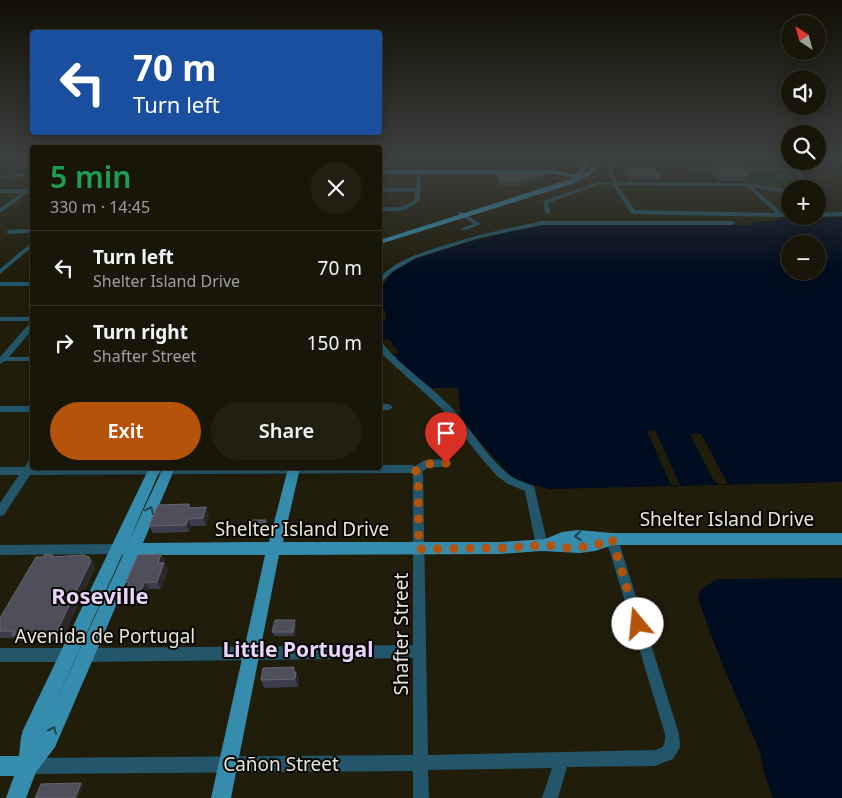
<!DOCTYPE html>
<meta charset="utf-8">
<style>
:root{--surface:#181608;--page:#211f12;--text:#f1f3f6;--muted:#9f9f9c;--line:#363529;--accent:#b45309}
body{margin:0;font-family:"Noto Sans",sans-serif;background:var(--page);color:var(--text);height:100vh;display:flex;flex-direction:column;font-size:19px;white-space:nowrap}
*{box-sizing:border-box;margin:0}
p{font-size:16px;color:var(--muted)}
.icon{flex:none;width:28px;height:28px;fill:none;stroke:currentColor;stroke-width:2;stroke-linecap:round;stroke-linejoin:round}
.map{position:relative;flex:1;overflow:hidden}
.panel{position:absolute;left:30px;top:145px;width:352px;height:325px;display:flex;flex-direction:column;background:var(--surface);border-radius:5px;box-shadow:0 2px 12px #0003,0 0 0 1px var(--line)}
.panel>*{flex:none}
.top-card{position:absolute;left:30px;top:30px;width:352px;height:105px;border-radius:5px;box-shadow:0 2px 12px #0003,0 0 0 1px var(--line);background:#1a4fa0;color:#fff;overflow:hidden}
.needle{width:32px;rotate:324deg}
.tools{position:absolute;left:781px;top:15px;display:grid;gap:10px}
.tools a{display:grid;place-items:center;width:45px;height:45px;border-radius:50%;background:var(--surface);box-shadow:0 2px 12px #0003,0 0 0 1px var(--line);font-size:25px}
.pin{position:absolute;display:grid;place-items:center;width:42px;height:42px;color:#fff;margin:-51px -21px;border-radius:50% 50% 50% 0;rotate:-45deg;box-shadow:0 0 5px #0007}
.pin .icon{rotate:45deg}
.me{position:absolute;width:55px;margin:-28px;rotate:343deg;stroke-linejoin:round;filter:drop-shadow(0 0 4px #0008)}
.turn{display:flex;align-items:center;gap:18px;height:105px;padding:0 20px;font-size:22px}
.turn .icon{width:65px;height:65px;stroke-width:2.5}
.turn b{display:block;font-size:35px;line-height:42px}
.round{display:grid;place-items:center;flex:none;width:52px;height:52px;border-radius:26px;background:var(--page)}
.head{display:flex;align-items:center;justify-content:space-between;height:85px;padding:0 20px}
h1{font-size:30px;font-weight:600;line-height:38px;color:#1e9e55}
.action{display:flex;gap:10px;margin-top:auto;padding:10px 20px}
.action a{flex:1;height:58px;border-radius:30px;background:var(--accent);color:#fff;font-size:20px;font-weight:600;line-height:58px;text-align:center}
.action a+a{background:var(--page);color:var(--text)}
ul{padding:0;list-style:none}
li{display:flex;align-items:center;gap:15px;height:75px;padding:0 20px;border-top:1px solid var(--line)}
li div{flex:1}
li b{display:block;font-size:19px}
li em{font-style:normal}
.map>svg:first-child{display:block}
.green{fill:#14381f}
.water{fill:#000c1f;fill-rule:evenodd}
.pier{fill:#201d0b}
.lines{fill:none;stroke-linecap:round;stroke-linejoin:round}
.minor{fill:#23566a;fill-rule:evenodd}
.major{fill:#358cad;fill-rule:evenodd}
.wall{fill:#3d3c4c}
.shaded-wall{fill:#2a282b}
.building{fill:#4f4e5b;stroke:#67666f}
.oneway{stroke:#1c434f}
.route{stroke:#b45309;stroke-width:9;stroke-dasharray:0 16.2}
.labels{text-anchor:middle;stroke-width:4;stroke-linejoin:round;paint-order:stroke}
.near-street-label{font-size:19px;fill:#e7e5da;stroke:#080702}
.near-neighbourhood-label{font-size:21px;font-weight:bold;fill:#e8d3fc;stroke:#080702}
.near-quarter-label{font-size:22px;font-weight:bold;fill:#e8d3fc;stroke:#080702}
</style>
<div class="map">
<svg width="842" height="798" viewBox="0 0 842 798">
<rect width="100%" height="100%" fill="#201d0b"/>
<path class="green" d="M741 171 788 173 804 189H790V191L755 184Z"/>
<path class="water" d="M818 159H842V173L807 161H818Z
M842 217V482L550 489 521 482 512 477 461 421 458 388H431L391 355 399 353 389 339 380 341V320H386V311L380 310V288L396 269 418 258 466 243 523 228 542 224 753 225V223L780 220V218ZM790 244H818V271H790Z
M842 578V798H773L764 773 760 752 721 661 698 599 700 591 707 585 719 579Z"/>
<path class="pier" d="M655 430 680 485H671L647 431Z
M690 434H701L728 484H719L714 481Z"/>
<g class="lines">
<path class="minor" d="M0 159H32V160H0Z
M615 159H619L612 173 618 182 746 183 790 190V194L753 187 782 213H790V216H792L781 217 633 214 631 213 613 185 601 184 548 203 551 213 546 214 543 201 599 182H613L608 173ZM617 185 746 186 776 213 635 210Z
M782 159H788L792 161 790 162Z
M690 168H812V170H799L802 173 811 189H806L798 174 793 170H688V168Z
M417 171 421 172 420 200C405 213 399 211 380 211V207C397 207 402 210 415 199V192H380V188H416Z
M32 173V175L0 178V176Z
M30 187H32V190L0 213V208L22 193H0V189H27Z
M458 212H462L481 224 466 230H462V228L474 224 458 214Z
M842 212V216L818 217 816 216 818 213Z
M542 221H732L735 223 732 225H542L479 238 416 258 392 272 382 282 380 283V277C398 259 421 253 445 245 477 235 509 228 542 221Z
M32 229V233L9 234 6 232 9 230Z
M32 242V247L0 274V269Z
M0 282H32V286H0Z
M0 317H32V321H0Z
M29 324H32V330L9 357H32V361H5L0 364V357Z
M380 344H383C402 367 427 383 448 404 471 427 486 458 512 477 519 481 527 483 534 486L548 546 546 549 542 551 538 549 536 546 525 491 508 484 497 476 483 460 441 408 385 357 380 351Z
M380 404H389L393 407 389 410H380Z
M0 406H32V412H0Z
M446 459 449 460 451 463 449 466 427 468 422 472 423 474 428 755 655 750C665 747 665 745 665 734L606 539 608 536 612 534 616 536 618 539 679 734 680 747 673 759 655 766 567 767 558 798H542L552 768 428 770 429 798H413V771L29 774 24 771 21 766 24 761 29 758 413 755V658L83 662 78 660 76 655 75 660 70 662H0V648H70L75 650 76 655 78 650 83 648 413 645V474L410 473 30 475 4 515 0 516V503L19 475H0V467H25L28 461 32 460V468H380V465H411L415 466 425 460Z
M118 544 122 546 124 549 122 552 118 554 0 555V545Z"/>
<path class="major" d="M588 159H594L582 174 589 171 597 159H603L593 173 572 184 380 244V240L574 178 554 174H380V170H554L575 175Z
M149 468H161L128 543 163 468H175L143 543 269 542 288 468H300L283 542H500L545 539 562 532 578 530 612 533H842V545H613L595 551 580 553 541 551 500 554 279 555 231 798H211L265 555H138L55 747 36 772 26 798H6L14 776H0V756H19L21 737 23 730ZM122 555H123L54 706Z"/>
</g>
<path class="wall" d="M380 159H388L387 168H380Z
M712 166 727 168 748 175 745 181H720L710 172Z
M627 169 661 175 659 180H631L626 174Z
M544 174 543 179 518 186 499 185V175Z
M189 504 191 508 206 507 209 515 206 526H191L189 532 153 533 149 526Z
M266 520 267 522 264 536H246V534Z
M161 554 165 561 164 563 168 570 161 589H149L145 597H130L126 590 128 585 126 582Z
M53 555 54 557 94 564 95 568 61 641H18L15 638H0V618L43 557Z
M296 625 295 636H274L272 632Z
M294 667 299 680 298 687 264 688 261 680Z"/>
<path class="shaded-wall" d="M544 174 543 179 518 186 519 181Z
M206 507 209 515 206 526 203 518Z
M188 519 191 526 189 532 186 525Z
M266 520 267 522 264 536 263 533Z
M161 554 165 561 161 570 158 563Z
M89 557 94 564 95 568 61 641 55 635Z
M164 563 168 570 161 589 157 582Z
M145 582 149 589 145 597 141 590Z
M295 620 296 625 295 636 293 632Z
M294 667 299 680 298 687 293 672Z
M81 783 83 785 78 798H75Z"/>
<path class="building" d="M380 159H387V163H380Z
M712 166H724L727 168 739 167 748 175H722Z
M627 169H655L661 175H632Z
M544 174 519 181 499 180V175Z
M189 504 188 508 206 507 203 518 188 519 186 525 149 526 158 505Z
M249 520H266L263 533 246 534Z
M45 554 53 555 52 557 83 555 89 557 91 561 55 635H12L14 631H0V618L36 557H43Z
M161 554 158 563H164L157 582H145L141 590H126L129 582H126L138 555Z
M275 620H295L293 632H272Z
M294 667 293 672H296L295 679 261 680 263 668Z
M81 783 75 798H35L41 784Z"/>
<defs><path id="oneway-chevron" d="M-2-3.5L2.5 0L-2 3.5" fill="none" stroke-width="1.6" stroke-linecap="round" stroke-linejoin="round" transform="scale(1.25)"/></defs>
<g class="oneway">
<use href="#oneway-chevron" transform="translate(150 510) rotate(-65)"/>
<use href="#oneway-chevron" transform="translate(578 536) rotate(176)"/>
<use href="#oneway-chevron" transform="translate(53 730) rotate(-66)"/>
</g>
<linearGradient id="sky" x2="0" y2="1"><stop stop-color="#121006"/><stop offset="0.59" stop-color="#3c403f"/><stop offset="1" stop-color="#3c403f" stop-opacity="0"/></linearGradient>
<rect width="842" height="271" fill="url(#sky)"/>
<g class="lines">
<path class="route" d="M446 463 425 464 416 471 418 474 419 549 505 548 546 545 569 548 593 546 612 539 638 624"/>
</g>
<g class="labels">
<g class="near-street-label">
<text x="727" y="526">Shelter Island Drive</text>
<text x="302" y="536">Shelter Island Drive</text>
<text transform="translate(401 634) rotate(-90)" y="7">Shafter Street</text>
<text x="105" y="643">Avenida de Portugal</text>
<text x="281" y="771">Cañon Street</text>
</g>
<g class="near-neighbourhood-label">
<text x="298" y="657">Little Portugal</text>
</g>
<g class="near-quarter-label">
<text x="100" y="604">Roseville</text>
</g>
</g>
</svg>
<div class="tools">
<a><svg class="needle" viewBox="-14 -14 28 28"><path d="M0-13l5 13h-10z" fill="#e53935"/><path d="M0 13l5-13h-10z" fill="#9f9f9c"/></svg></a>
<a><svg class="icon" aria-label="sound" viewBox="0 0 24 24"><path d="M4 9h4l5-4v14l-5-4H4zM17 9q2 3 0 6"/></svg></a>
<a><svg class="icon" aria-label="search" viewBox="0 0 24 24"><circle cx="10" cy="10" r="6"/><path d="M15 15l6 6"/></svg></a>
<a>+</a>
<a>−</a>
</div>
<div class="pin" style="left:446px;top:463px;background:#d93025"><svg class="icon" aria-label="arrive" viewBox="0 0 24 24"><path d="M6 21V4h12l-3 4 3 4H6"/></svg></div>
<svg class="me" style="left:638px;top:624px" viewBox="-20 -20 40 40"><circle r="19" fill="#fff"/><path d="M0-13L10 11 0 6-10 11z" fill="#b45309"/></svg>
<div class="top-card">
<div class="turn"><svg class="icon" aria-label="left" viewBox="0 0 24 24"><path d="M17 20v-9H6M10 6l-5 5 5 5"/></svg><div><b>70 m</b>Turn left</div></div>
</div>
<section class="panel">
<div class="head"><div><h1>5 min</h1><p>330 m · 14:45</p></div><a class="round"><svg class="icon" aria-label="close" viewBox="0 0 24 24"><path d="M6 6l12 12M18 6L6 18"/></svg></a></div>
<ul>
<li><svg class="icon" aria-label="left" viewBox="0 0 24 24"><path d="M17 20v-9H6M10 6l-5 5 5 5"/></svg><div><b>Turn left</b><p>Shelter Island Drive</p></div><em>70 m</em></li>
<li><svg class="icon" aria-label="right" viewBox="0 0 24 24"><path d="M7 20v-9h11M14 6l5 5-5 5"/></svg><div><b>Turn right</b><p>Shafter Street</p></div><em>150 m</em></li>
</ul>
<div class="action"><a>Exit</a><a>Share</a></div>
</section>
</div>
